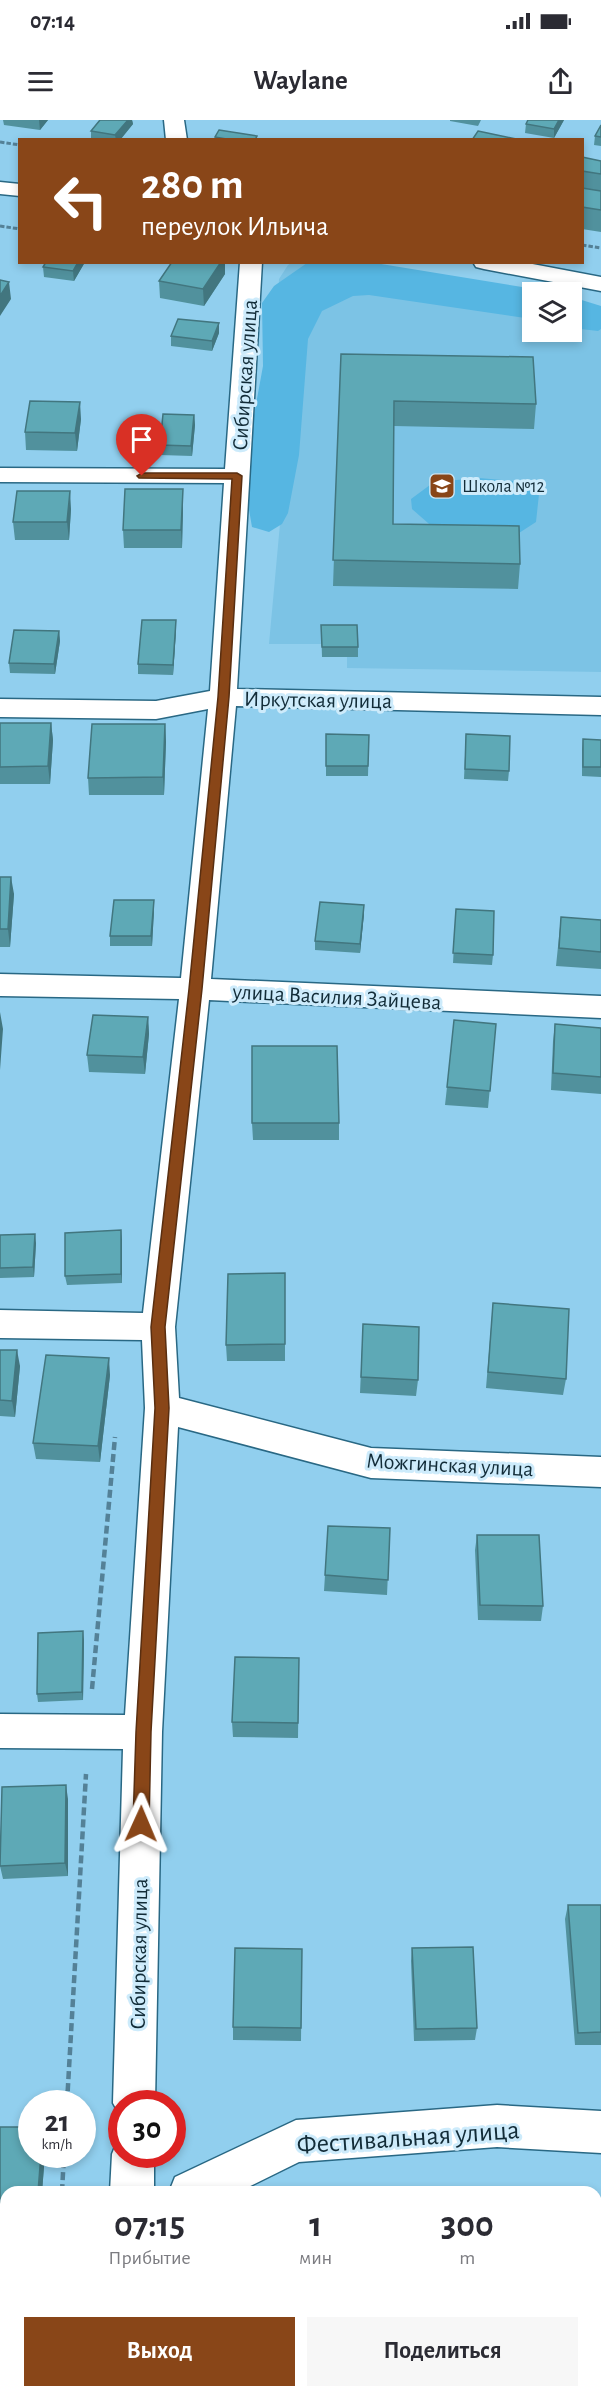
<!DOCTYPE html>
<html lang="ru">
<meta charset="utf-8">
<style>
:root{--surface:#fff;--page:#f7f7f7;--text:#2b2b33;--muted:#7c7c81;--accent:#894618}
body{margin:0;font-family:"Alegreya Sans",sans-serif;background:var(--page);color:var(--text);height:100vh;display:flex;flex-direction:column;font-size:22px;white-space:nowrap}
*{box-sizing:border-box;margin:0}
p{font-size:20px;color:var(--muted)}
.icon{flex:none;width:33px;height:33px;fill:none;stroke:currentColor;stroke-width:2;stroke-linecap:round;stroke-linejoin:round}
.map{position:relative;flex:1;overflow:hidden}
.side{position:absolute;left:0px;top:2066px;width:602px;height:212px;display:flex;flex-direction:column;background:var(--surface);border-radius:18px 18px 0 0;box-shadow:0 3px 9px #0003}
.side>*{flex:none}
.top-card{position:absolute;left:18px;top:18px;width:566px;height:126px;border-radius:0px;box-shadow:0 3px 9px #0003;background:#894618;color:#fff;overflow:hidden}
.buttons{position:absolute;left:522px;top:162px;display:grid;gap:12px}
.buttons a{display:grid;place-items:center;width:60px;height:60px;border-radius:0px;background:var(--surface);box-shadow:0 3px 9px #0003;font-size:30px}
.speed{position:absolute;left:18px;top:1970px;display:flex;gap:12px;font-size:30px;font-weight:700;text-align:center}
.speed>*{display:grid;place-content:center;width:78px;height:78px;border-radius:50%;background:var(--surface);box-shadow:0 3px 9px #0003;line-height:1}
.speed small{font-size:15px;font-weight:400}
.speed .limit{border:9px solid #d22;background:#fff;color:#111}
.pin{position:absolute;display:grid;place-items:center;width:51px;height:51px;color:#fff;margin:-62px -26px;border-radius:50% 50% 50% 0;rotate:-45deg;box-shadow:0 0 6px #0007}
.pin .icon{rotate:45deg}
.me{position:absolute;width:66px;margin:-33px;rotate:1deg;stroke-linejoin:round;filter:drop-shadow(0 0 4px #0008)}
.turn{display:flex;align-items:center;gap:21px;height:126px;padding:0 24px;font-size:27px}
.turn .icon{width:78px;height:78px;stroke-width:2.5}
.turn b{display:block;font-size:42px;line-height:51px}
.eta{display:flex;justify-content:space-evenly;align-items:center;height:102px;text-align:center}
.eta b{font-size:36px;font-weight:600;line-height:42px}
.primary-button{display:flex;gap:12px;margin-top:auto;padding:12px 24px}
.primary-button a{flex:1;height:69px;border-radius:0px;background:var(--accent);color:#fff;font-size:24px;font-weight:600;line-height:69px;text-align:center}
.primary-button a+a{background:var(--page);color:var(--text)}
.status{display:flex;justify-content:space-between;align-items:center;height:42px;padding:0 30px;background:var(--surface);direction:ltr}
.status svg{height:16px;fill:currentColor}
header{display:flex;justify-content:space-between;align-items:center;height:78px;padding:0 24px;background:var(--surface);font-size:27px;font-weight:600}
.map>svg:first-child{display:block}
.built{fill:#7cc3e5}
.green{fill:#56b6e2}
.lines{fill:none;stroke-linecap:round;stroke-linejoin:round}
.street-casing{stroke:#296884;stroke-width:3}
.primary-casing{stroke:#296884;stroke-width:3}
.path-far1{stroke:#548197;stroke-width:3;stroke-dasharray:4.5 2;stroke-linecap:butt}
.path{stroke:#548197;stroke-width:4.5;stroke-dasharray:8 4;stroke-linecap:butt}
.street{fill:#fff;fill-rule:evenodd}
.primary{fill:#fff;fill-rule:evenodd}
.wall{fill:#51919d}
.shaded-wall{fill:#42767f}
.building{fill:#5ea9b6;stroke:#42767f;stroke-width:1.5}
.route{fill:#894618;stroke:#592e10;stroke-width:1.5}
.labels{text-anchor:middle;stroke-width:6;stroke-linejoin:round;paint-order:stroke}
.far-poi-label{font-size:18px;fill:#122c38;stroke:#cdebfb;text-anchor:start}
.street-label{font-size:22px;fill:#122c38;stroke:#cdebfb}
.near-street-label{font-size:27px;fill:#122c38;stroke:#cdebfb}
</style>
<div class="status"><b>07:14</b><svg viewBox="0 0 49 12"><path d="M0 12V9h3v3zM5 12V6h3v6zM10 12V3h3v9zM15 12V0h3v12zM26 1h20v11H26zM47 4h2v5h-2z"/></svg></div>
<header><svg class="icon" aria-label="menu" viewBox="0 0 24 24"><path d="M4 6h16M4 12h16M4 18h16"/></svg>Waylane<svg class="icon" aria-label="share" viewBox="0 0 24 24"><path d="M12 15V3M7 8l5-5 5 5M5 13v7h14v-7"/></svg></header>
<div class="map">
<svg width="601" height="2276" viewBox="0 0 601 2276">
<rect width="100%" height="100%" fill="#91cfee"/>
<path class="built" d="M292 142 337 143 532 180V212H572V187L601 193V552L347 548V537L321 515V524H269L297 218H276L279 159 288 145Z"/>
<path class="green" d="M307 143H375L553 172H532V199L369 175 353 176 322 191 308 219 299 335 288 393 282 404 269 412 252 407 243 355 263 246 262 183 274 166Z
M572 177 601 186V209L598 211 572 208Z
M479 358 524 362 539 374 536 402 519 413 436 410 412 389 411 379 434 362Z"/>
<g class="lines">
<g class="street-casing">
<path id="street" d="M164 0H184L187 20H166Z
M240 142H262L237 569 601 577V595L236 586 211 859 601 876V898L209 880 175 1207 179 1278 371 1328 601 1337V1367L371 1358 178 1307 162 1612 155 1983H122V1999L113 1983 123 1629 0 1628V1594L125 1595 145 1288 142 1220 0 1218V1190L143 1193 179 879 0 876V854L181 858 208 589 156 599 0 597V579L156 581 210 571 224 363 0 362V348L225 349Z
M497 1985 601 1991V2033L497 2027 299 2042 238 2072H169L175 2057 296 2000Z
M122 2017V2034H154V2072H110L112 2034 118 2019Z
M0 2134 6 2135V2179L0 2178Z
M127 2271H173V2276H127Z"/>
</g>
<g class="primary-casing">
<path id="primary" d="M0 62 20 64V76L0 74Z
M473 142H522L601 157V171L484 149 476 147Z"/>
</g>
<path class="path-far1" d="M0 22 20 25
M0 106 20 109
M582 125 601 128"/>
<path class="path" d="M92 1569 115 1317
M67 1983 86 1654
M62 2072 64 2034
M49 2271V2276"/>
<use href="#street" class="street"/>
<use href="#primary" class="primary"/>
</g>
<path class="wall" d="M3 0H48L40 10 4 5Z
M100 0H132L133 4 120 20H91V11Z
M450 0H481L478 6 450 1Z
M564 0 554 18 525 13 526 4Z
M601 5V26L594 25 595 16Z
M257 16V20H215V17Z
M582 37 601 41V112L582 109Z
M85 142 74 161 44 157 43 147Z
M225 154 204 186 160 178 159 161Z
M219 213 212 231 171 226V216Z
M341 234 536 284 534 309 394 306 393 404 520 444 518 469 333 466Z
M194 295 195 305 192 336 160 335V325Z
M81 299 77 331 26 330 25 312Z
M183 387 182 428H124L123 410Z
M71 389 69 420H15L13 402Z
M176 500V510L173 555 138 554V544Z
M321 505 358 527V537H322Z
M59 511 60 521 55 554 10 553 9 543Z
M0 603H51L53 620 50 664H0Z
M165 604 166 622 164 675H89L88 658Z
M326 614 369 615 368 656H326Z
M466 614 509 651 508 661 464 659Z
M583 619 601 620V657L582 656V629Z
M0 757 14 774 10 827H0Z
M456 789 493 835 492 845 453 843Z
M154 790 152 826H110V816Z
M364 794 360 833 315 830V821Z
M561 797 601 800V849L556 846Z
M148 897 149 914 145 954 89 952 87 935Z
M496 904 488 988 445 985 447 967Z
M555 904 601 908V974L551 970 553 921Z
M252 1003H339V1020H253Z
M121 1110 122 1163 67 1165 65 1156Z
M0 1115 36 1123 34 1157 0 1158Z
M285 1153V1241H227L226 1225Z
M493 1183 566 1259 563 1275 486 1268Z
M363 1204 418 1260 416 1276 360 1273Z
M0 1230 20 1246 15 1297 0 1296Z
M110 1255 100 1342 36 1339 33 1323Z
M390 1408 387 1475 324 1471 325 1455Z
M477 1415 543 1486 541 1501 478 1500 475 1430Z
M84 1520 83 1580 38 1582 37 1574Z
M299 1538 298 1618 233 1617 232 1602Z
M68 1679V1756L3 1759 0 1746Z
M568 1785H601V1925H575L565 1799Z
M412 1828 477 1908 475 1920 414 1921 411 1841Z
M302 1829 301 1921 233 1920V1907Z
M0 2007 32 2034H45L42 2072H6V2106H0Z"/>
<path class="shaded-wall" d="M39 0H48L40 10Z
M128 0H132L133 4 120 20H116L115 15Z
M559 0H564L554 18V9Z
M78 142H85L74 161 73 151Z
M221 142H225V154L204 186 203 169Z
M9 162 11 179 0 196V176Z
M219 203V213L212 231V221Z
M80 282 81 299 77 331 75 313Z
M194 295 195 305 192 336 191 326Z
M183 369V387L182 428 181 410Z
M70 371 71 389 69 420 67 402Z
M176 500V510L173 555V545Z
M59 511 60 521 55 554 54 544Z
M51 603 53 620 50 664 48 646Z
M165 604 166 622 164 675 163 657Z
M11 757 14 774 10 827 8 809Z
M154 780V790L152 826 151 816Z
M364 785V794L360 833V824Z
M0 892 3 909 0 950Z
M148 897 149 914 145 954 143 937Z
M121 1110 122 1120V1163L121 1154Z
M35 1114 36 1123 34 1157 33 1147Z
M17 1230 20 1246 15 1297 12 1281Z
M109 1238 110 1255 100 1342 98 1326Z
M83 1511 84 1520 83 1580 82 1572Z
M66 1665 68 1679V1756L65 1743Z
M41 2034H45L42 2072H38Z
M21 2271H25V2276H21Z"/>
<path class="building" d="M100 0H128L115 15 91 11Z
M528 0H559L554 9 526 4Z
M601 5V17L595 16Z
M219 10 257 16 255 20H232L215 17Z
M478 11 521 20H472Z
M582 37 601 41V54L582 51Z
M582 68 601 71V90L582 87Z
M46 142H78L73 151 43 147Z
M172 142H221L203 169 159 161Z
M0 160 9 162 0 176Z
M178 199 219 203 212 221 171 216Z
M341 234 533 237 536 284 394 281 393 404 519 406 520 444 333 440Z
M30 281 80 282 75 313 25 312Z
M163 294 194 295 191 326 160 325Z
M125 369H183L181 410H123Z
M17 371H70L67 402H13Z
M142 500H176L173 545 138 544Z
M321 505H357L358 527H322Z
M14 510 59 511 54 544 9 543Z
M0 603H51L48 646 0 647Z
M92 604H165L163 657 88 658Z
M326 614 369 615 368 646H326Z
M466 614 510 616 509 651 465 649Z
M583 619 601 620V647H583Z
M0 757H11L8 809H0Z
M114 780H154L151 816H110Z
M320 782 364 785 360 824 315 821Z
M456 789 494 791 493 835 453 833Z
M561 797 601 800V832L559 828Z
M93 895 148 897 143 937 87 935Z
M454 900 496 904 490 971 447 967Z
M555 904 601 908V957L553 953Z
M252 926H337L339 1003H252Z
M121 1110V1154L65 1156V1113Z
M35 1114 33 1147 0 1148V1115Z
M285 1153V1224L226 1225 228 1154Z
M493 1183 569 1189 566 1259 488 1252Z
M363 1204 419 1207 418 1260 361 1257Z
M0 1230H17L12 1281 0 1280Z
M46 1235 109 1238 98 1326 33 1323Z
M328 1406 390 1408 388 1460 325 1455Z
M477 1415H539L543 1486 480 1485Z
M83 1511 82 1572 37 1574 38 1513Z
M235 1537 299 1538 298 1603 232 1602Z
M66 1665 65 1743 0 1746 2 1667Z
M568 1785H601V1912L578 1913Z
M473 1827 477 1908 416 1909 412 1828Z
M235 1828 302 1829 301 1908 233 1907Z
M0 2007H32V2034H41L38 2072H6V2095H0Z
M0 2245H6V2271H21V2276H0Z
M221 2271H399V2276H221Z"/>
<path class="route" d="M142 353H237L242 356 229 577 202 869 165 1207 169 1288 151 1612 149 1704 147 1710 141 1712 135 1710 133 1704 136 1612 155 1288 151 1207 189 869 218 577 232 359 139 358 137 356Z"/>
<defs>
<g id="school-square" transform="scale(1.35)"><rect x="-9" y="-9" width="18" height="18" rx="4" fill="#894618" stroke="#cdebfb"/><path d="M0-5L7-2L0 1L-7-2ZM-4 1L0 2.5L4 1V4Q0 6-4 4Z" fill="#fff"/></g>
</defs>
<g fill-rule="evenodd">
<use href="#school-square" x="442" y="366"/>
</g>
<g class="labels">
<g class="far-poi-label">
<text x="462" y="372">Школа №12</text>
</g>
<g class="street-label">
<text transform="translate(244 255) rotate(-86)" y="8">Сибирская улица</text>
<text transform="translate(318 579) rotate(1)" y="8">Иркутская улица</text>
<text transform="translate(337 876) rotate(3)" y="8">улица Василия Зайцева</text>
<text transform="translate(450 1344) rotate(3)" y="8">Можгинская улица</text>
<text transform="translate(138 1834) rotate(-89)" y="8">Сибирская улица</text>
</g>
<g class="near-street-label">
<text transform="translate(408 2017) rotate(-4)" y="9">Фестивальная улица</text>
</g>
</g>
</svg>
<div class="buttons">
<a><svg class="icon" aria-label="layers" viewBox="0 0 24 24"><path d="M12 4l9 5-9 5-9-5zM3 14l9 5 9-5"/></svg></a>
</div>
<div class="speed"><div>21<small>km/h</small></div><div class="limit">30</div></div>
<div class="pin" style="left:142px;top:356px;background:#d93025"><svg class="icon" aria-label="arrive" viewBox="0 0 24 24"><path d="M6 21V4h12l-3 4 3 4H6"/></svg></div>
<svg class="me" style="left:141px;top:1704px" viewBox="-20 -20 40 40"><path d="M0-17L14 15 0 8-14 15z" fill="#894618" stroke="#fff" stroke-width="4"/></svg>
<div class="top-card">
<div class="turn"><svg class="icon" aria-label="left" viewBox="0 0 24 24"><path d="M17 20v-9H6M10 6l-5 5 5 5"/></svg><div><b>280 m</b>переулок Ильича</div></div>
</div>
<section class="side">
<div class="eta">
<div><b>07:15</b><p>Прибытие</p></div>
<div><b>1</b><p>мин</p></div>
<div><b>300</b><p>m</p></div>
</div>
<div class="primary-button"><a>Выход</a><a>Поделиться</a></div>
</section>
</div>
